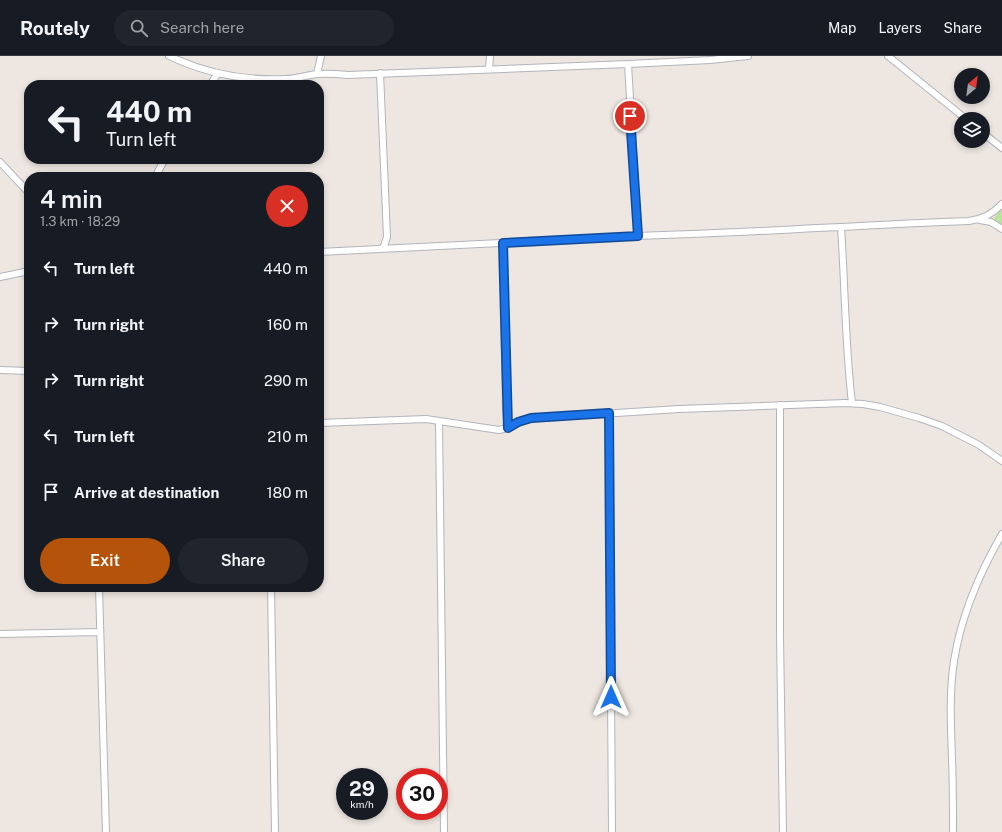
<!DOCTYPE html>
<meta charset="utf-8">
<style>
:root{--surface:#171b24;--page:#20242c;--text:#f1f3f6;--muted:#9ea1a6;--line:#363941;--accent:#b45309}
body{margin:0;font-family:"Public Sans",sans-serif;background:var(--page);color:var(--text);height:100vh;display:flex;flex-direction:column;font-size:15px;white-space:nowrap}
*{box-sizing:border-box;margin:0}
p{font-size:13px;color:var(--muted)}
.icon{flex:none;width:22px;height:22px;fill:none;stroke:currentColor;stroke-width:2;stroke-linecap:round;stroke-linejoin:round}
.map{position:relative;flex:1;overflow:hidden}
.drawer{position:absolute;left:24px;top:116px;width:300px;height:420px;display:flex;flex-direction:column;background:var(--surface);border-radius:16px;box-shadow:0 2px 6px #0003}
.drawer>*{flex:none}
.guide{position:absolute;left:24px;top:24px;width:300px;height:84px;border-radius:16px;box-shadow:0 2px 6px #0003;background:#171b24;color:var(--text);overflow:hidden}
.needle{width:26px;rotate:29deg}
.buttons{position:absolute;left:954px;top:12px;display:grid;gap:8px}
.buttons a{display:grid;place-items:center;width:36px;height:36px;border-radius:50%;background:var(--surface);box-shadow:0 2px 6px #0003;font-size:20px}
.speed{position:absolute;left:336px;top:712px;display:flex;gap:8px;font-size:20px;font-weight:700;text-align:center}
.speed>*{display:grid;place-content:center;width:52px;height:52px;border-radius:50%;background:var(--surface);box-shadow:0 2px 6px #0003;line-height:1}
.speed small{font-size:10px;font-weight:400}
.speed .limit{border:6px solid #d22;background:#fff;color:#111}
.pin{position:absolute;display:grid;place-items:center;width:34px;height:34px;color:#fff;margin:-17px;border:2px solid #fff;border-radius:50%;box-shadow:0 1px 4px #0007}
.me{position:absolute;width:44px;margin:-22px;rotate:0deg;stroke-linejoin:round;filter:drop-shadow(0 0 3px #0008)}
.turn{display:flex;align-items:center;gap:14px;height:84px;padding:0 16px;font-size:18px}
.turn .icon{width:52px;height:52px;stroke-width:2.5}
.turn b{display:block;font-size:28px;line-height:34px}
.round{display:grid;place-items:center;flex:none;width:42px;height:42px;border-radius:21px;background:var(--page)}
.headline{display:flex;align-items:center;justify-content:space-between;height:68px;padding:0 16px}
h1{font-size:24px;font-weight:600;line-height:30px}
.button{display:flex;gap:8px;margin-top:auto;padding:8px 16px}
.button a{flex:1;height:46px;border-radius:24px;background:var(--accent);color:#fff;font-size:16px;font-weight:600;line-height:46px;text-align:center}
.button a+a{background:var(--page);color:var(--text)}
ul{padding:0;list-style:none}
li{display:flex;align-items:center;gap:12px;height:56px;padding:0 16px}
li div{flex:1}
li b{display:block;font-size:15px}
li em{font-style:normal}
header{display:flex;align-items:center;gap:24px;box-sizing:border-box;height:56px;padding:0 20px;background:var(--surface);border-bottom:1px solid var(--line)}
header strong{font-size:19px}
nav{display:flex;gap:22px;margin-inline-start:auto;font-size:14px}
.search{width:280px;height:36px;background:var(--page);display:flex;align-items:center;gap:10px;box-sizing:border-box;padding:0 14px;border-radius:22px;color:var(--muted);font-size:15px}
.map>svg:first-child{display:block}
.green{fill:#bbe29f}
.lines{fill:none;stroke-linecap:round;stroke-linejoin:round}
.minor-casing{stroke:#b1b4bd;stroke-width:8}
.minor{stroke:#fff;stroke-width:6}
.route-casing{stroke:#114b97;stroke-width:10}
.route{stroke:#1a73e8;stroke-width:7}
</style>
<header>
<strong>Routely</strong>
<div class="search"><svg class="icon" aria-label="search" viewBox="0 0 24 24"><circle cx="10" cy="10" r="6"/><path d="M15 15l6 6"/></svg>Search here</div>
<nav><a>Map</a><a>Layers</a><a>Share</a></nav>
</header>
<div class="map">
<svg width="1002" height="776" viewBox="0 0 1002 776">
<rect width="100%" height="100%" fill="#eee7e1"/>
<path class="green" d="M1002 152V171L993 163Z"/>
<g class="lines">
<g class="minor-casing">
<path id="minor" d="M169 0C205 17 245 25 285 23 296 23 307 19 318 18 328 17 338 18 348 19L628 8 710 4 748 0
M888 0 966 63
M628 8 638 180
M489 13 490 0
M380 17 387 181 384 190 381 193
M317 18 321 0
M210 29 218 17
M983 77 1002 92
M0 106 29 137
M155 121 165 103
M980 164 991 166 1002 173
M841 171C845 229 845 288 852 347
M503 187 506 354 508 372
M319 196 638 180C749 177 859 169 969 165 983 163 993 158 1002 148
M0 221 29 215
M0 314 29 315
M780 349V580L783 776
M609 357 612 776
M439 365 444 776
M319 367 426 363 499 374 508 372 525 364 538 362 679 353 845 347 863 348 880 351 919 362 942 370 979 389 1002 405
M99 531 106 776
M271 531 275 776
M0 578 100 576
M953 776C953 752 953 727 952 703 951 670 949 638 954 605 961 560 979 518 1002 478"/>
</g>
<use href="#minor" class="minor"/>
</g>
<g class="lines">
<g class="route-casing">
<path id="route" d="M611 641 609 357 531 362 518 366 508 372 503 187 638 180 630 60"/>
</g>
<use href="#route" class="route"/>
</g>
</svg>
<div class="buttons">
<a><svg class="needle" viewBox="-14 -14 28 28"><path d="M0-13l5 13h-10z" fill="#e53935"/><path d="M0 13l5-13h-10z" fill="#9ea1a6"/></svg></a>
<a><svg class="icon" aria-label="layers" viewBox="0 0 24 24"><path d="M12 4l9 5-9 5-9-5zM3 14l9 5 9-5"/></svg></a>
</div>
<div class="speed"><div>29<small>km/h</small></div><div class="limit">30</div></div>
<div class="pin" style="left:630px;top:60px;background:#d93025"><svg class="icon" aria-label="arrive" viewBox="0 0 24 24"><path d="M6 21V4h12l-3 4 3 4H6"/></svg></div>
<svg class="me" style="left:611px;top:641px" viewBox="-20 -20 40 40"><path d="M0-17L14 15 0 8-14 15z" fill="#1a73e8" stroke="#fff" stroke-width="4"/></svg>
<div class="guide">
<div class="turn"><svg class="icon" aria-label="left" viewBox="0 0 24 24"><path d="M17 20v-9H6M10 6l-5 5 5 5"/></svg><div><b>440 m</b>Turn left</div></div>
</div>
<section class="drawer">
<div class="headline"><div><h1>4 min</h1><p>1.3 km · 18:29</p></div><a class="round" style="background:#d93025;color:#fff"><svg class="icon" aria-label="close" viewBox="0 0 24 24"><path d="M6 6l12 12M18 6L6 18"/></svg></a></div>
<ul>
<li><svg class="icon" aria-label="left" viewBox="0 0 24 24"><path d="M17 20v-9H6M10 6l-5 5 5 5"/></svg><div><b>Turn left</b></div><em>440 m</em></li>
<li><svg class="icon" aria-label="right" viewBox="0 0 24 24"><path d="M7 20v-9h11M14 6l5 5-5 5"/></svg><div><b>Turn right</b></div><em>160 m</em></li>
<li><svg class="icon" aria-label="right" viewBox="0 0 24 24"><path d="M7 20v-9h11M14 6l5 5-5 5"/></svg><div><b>Turn right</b></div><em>290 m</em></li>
<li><svg class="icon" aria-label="left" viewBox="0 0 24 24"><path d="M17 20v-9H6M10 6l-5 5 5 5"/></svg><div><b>Turn left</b></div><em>210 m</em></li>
<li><svg class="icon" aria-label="arrive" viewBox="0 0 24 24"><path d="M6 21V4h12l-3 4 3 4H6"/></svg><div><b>Arrive at destination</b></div><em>180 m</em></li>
</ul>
<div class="button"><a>Exit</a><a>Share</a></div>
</section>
</div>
